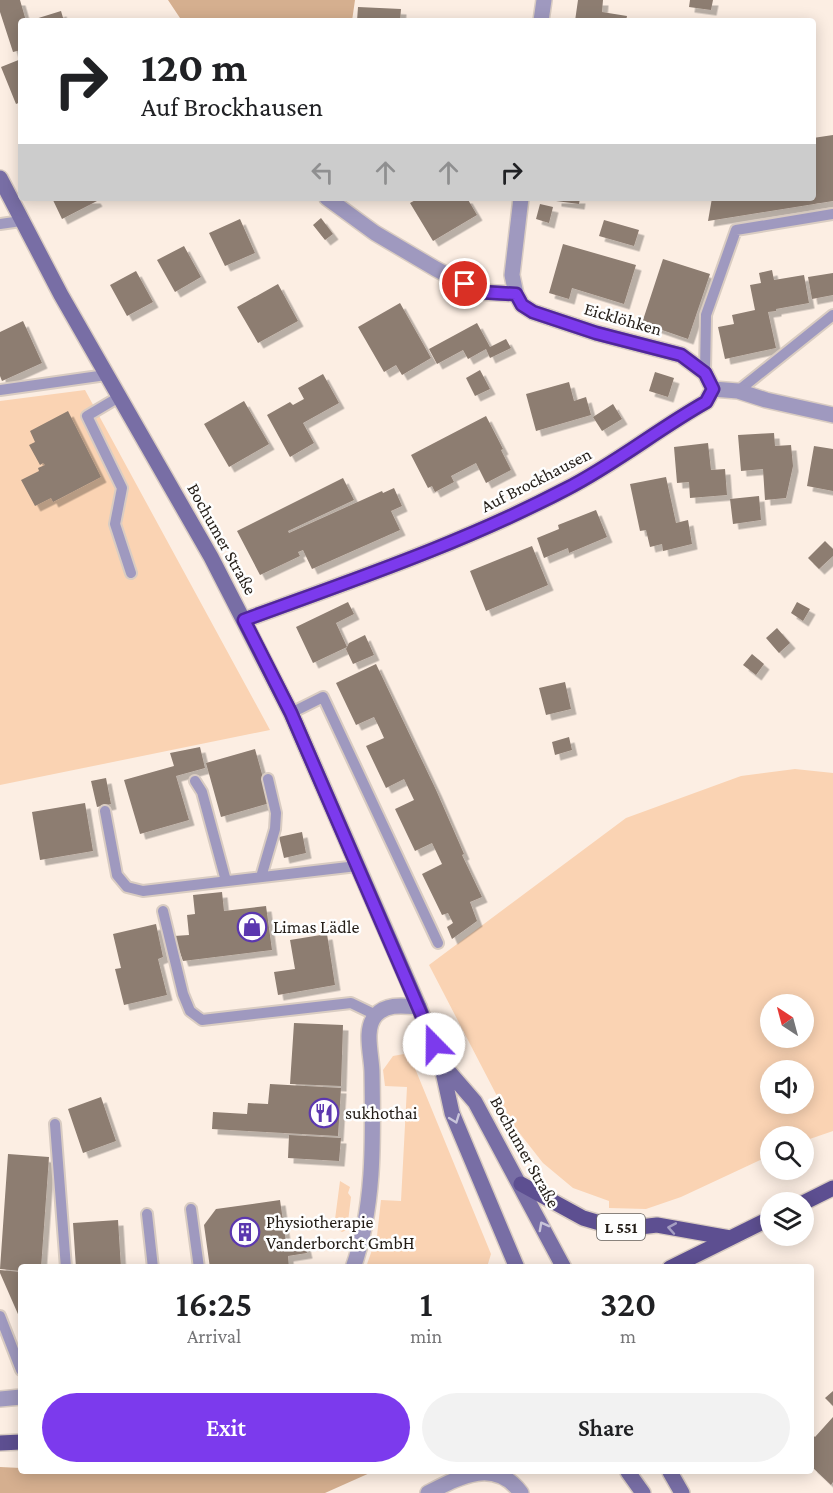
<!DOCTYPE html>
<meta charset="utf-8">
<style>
:root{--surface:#fff;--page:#f2f2f2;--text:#202124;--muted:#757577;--accent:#7c3aed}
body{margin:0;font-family:"Crimson Pro",serif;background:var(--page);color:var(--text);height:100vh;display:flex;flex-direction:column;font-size:22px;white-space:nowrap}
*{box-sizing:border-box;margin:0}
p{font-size:20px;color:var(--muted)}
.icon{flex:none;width:33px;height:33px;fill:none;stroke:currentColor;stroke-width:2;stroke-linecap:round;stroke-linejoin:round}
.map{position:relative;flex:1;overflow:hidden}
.drawer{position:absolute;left:18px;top:1264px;width:796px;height:210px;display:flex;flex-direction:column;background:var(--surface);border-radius:6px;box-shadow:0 3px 15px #0003}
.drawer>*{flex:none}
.guide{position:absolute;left:18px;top:18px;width:798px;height:183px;border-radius:6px;box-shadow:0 3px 15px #0003;background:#fff;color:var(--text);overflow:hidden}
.needle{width:39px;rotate:324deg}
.controls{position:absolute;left:760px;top:994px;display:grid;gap:12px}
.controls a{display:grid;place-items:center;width:54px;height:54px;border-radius:50%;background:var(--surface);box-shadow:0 3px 15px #0003;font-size:30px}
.pin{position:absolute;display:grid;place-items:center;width:51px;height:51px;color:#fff;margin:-26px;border:3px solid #fff;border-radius:50%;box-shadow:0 2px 6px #0007}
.me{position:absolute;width:66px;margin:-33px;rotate:338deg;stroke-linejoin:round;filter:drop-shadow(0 0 4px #0008)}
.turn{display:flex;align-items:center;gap:21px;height:126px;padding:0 24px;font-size:27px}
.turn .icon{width:78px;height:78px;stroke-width:2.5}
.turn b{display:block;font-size:42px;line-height:51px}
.lanes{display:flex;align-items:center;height:57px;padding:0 24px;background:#0003;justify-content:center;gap:30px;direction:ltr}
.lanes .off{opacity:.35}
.eta{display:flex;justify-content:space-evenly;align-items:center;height:102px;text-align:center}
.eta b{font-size:36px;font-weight:600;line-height:42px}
.cta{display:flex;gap:12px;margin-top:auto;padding:12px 24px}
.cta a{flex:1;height:69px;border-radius:36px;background:var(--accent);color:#fff;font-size:24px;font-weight:600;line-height:69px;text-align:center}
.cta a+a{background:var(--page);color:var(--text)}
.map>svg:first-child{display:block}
.green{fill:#fad3b3;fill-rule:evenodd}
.forest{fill:#d5af8f}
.building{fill:#8d7d71;filter:url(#shadow)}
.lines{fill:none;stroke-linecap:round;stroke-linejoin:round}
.service-casing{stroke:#d9ccc2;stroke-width:14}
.minor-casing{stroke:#d9ccc2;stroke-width:18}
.secondary-casing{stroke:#d9ccc2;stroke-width:18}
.primary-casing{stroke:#d9ccc2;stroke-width:18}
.service{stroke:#9f99bf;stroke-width:10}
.minor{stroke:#9f99bf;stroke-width:15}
.secondary{stroke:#786ea5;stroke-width:15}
.primary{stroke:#5d4f91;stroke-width:15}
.oneway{stroke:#c8c4da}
.oneway2{stroke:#a59ec2}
.route-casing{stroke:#51269a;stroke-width:15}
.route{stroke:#7c3aed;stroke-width:10}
.labels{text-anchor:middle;stroke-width:5;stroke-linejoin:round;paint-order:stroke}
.shield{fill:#fefefe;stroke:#64605c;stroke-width:1.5}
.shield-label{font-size:16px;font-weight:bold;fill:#221c16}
.street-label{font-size:18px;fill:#221c16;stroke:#fefefe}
.poi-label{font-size:18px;fill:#221c16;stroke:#fefefe;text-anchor:start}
</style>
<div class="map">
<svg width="833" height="1493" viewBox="0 0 833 1493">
<defs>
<filter id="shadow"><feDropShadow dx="5.5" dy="5.5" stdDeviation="0" flood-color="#0004"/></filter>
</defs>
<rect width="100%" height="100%" fill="#fceee3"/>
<path class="green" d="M85 390 270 730 0 785V401Z
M795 769 833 773V1131L804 1141V1137H771V1155L681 1197 646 1209 609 1208V1201L573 1188 543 1163 510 1121 429 965 626 818 741 776ZM771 1005H804V1038H771ZM771 1071H804V1104H771Z
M404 1054 412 1061 491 1254 487 1267H366L377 1236 381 1200 401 1201 407 1087 385 1086 383 1070 393 1056Z
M340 1181 350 1187 348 1193 351 1197 347 1230 342 1232 334 1227Z"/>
<path class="forest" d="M168 0H355L352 21H182Z
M0 1467 21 1468V1472H372L325 1493H0Z"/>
<path class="building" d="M0 0H20L26 21H21V50L13 52 0 12Z
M578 0H603L602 12 627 16 626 21H575Z
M690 0H713L711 10 689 7Z
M358 7 401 9 400 21H357Z
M61 11 64 21H32V20Z
M21 59V102L16 104 1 67Z
M833 135V201L708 221 712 198H813V138Z
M52 198H95L97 201 62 219Z
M419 198H467L477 215 433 241 410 203Z
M556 198H580L579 204 556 201Z
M540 204 553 207 549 223 536 219Z
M321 218 333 234 325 240 313 225Z
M240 219 255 253 225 266 209 233Z
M604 220 639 230 634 246 599 236Z
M563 244 636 265 624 304 572 288 569 299 549 293Z
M184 246 201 277 175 292 157 260Z
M663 259 710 274 688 339 642 323Z
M772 270 774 280 804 275 809 303 776 309V311L768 312 776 348 725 359 718 327 734 324 732 315 755 310 750 285 761 283 759 273Z
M136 271 153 302 127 316 110 285Z
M833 273V295L812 299 808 277Z
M278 284 298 321 258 343 237 307Z
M400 303 431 358 402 375 396 365 384 372 358 327Z
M23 321 42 363 2 381 0 376V332Z
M477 323 490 347 506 339 511 348 490 358 486 349 468 359 463 350 437 364 429 349Z
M480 370 490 389 475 396 466 378Z
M655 372 674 378 668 397 649 391Z
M323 374 339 403 303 423 314 443 290 457 267 415 290 402 293 405 304 399 298 388Z
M569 382 574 401 586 397 591 415 536 431 526 394Z
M244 401 269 444 229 467 204 424Z
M613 404 622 419 602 431 593 417Z
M68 411 101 477 53 502 51 498 35 506 21 480 39 471 38 468 45 465 43 463 40 465 29 445 35 442 30 431Z
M486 416 503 449 501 450 511 470 486 483 476 463 451 476 454 482 435 492 432 486 428 488 411 455Z
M774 433 775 446 791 445 793 466 786 498 765 500 763 469 741 471 738 435Z
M708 443 711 470 725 469 727 495 690 498 689 482 677 483 674 447Z
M814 446 833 449V491L807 486Z
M666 477 676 523 688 520 692 544 663 551 662 544 650 547 646 530 640 531 630 484Z
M343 478 354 500 288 531 289 533 382 491 383 493 394 488 402 506 391 511 400 530 312 569 303 550 298 552 300 556 260 575 237 531Z
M759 496 761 520 733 524 730 499Z
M596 510 607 537 569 553 568 548 544 558 537 538 559 529 558 525Z
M825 541 833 549V556L819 569 808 558Z
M532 546 548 585 486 611 470 571Z
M348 602 354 614 336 623 347 647 313 663 296 627Z
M797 602 810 609 803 621 791 613Z
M777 628 790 643 779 653 766 638Z
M365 635 374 655 353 664 346 649 349 643Z
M752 654 764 664 756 675 743 665Z
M376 664 436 790 464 854 462 855 482 897 470 902 477 921 452 939 447 927 453 923 448 913 442 915 422 874 442 864 432 843 415 851 395 809 414 800 404 779 386 788 366 746 384 738 379 727 374 717 356 725 336 683Z
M565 682 571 709 546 715 539 688Z
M569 737 572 750 555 755 552 742Z
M200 747 205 768 176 776 189 820 140 834 124 780 174 766 170 753Z
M255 749 270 803 221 817 206 763Z
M106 778 111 804 97 807 91 781Z
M85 803 93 851 40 860 32 812Z
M302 832 306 853 284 858 279 837Z
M222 892 224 911 266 906 272 950 183 961 174 936 189 935 187 915 195 914 193 895Z
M156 924 163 957 158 959 167 995 124 1005 115 969 121 968 113 934Z
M327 934 335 985 278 995 274 972 295 969 290 940Z
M294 1023 343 1025 341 1086 290 1084Z
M270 1084 341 1088 338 1136 212 1129 213 1112 247 1114 248 1103 268 1104Z
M101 1097 116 1141 83 1153 68 1109Z
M289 1135 341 1138 339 1161 288 1158Z
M8 1154 49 1157 41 1268H21V1271L0 1269Z
M280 1200 286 1242 304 1240 307 1253 288 1256 289 1268H210L204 1225 216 1209Z
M118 1220 121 1268H76L73 1223Z
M0 1270 21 1272V1321L0 1273Z
M833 1391V1406L825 1398Z
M833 1417V1482L831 1485 812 1467V1434L815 1437Z"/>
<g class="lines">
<g class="service-casing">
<path id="service" d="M0 224 21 221
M705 373 706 315 736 230 833 214
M0 390 106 375
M738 391 833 315
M119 397 87 416 122 488 115 524 131 573
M291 713 323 697 438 943
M195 781 202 792 226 881
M105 811 117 875 127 887 143 891 357 866
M261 877 275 829 276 813 268 779
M163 911 183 994 190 1011 202 1020 351 1003 376 1015
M55 1124 66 1268
M191 1209 199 1268
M147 1214 153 1268
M0 1316 21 1370"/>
</g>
<g class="minor-casing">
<path id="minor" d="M541 21 544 0
M327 198 375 233 436 269 480 292 516 294 522 305 533 312 596 333 681 355 705 373 713 389
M516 294 512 275 521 198
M244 620C353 580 463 543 566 489 615 464 658 429 706 402L713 389 738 391 766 400 833 415
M353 1268C375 1206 373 1138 372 1073 372 1056 363 1029 376 1015 387 1003 404 1006 419 1007
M0 1399 21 1397
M428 1493C459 1477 495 1457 521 1493"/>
</g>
<g class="secondary-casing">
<path id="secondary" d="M0 178 61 295 211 557 291 713 419 1007 441 1063 452 1113 517 1268
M443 1065 475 1102 564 1268
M628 1472 643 1493
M670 1472 682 1493"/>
</g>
<g class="primary-casing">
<path id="primary" d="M521 1184 583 1218 610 1226 631 1228 657 1225 730 1238
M803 1203 833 1188
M670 1268 771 1218
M0 1443 21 1442"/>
</g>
<use href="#service" class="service"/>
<use href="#minor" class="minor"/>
<use href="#secondary" class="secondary"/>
<use href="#primary" class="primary"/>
</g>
<defs><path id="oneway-chevron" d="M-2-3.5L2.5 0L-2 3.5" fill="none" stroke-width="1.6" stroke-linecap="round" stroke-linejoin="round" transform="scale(1.5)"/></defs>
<g class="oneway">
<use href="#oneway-chevron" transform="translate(455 1119) rotate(69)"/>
<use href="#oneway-chevron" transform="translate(543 1226) rotate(-118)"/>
</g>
<use class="oneway2" href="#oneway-chevron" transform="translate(672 1228) rotate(-170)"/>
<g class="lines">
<g class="route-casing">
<path id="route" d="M434 1044 291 713 244 620C353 580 463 543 566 489 615 464 658 429 706 402L713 389 705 373 681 355 596 333 533 312 522 305 516 294 480 292 465 284"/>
</g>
<use href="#route" class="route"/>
</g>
<defs>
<g id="shop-ring" transform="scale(1.5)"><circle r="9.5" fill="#fefefe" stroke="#5b37af" stroke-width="1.5"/><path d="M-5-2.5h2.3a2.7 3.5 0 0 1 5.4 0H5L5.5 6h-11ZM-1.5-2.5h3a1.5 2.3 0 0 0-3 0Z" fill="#5b37af"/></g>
<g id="restaurant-ring" transform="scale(1.5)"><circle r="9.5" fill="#fefefe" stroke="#5b37af" stroke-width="1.5"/><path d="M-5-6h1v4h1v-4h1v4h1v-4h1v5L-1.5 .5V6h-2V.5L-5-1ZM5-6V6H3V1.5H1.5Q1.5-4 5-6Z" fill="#5b37af"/></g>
<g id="building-ring" transform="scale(1.5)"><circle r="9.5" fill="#fefefe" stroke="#5b37af" stroke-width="1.5"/><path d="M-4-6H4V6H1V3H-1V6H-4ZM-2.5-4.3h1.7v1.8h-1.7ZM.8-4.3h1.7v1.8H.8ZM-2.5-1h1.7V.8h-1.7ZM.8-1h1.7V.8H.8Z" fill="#5b37af"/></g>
</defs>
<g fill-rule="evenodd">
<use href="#shop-ring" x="252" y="927"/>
<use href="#restaurant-ring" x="324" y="1113"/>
<use href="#building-ring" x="245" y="1232"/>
</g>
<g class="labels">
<rect class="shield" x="597" y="1214" width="48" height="26" rx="4.5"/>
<g class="shield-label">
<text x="621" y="1233">L 551</text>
</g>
<g class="street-label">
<text transform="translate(623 319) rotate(16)" y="6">Eicklöhken</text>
<text transform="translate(536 480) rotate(-27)" y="6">Auf Brockhausen</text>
<text transform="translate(222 539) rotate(61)" y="6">Bochumer Straße</text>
<text transform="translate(525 1152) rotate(61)" y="6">Bochumer Straße</text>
</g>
<g class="poi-label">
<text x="273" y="933">Limas Lädle</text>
<text x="345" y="1119">sukhothai</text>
<text x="266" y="1228">Physiotherapie<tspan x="266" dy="21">Vanderborcht GmbH</tspan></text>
</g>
</g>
</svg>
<div class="controls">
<a><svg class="needle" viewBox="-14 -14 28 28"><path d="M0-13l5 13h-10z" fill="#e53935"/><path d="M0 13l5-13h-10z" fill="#757577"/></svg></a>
<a><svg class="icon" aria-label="sound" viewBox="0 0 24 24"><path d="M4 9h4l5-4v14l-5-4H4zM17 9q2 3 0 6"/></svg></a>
<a><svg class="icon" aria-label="search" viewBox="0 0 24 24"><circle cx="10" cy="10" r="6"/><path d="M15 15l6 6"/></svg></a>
<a><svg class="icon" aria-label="layers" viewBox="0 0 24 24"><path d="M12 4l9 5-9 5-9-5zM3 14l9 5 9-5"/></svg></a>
</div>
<div class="pin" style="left:465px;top:284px;background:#d93025"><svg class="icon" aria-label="arrive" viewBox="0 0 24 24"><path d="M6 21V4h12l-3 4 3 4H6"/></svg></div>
<svg class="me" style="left:434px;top:1044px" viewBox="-20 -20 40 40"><circle r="19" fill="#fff"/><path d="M0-13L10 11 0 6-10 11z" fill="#7c3aed"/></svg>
<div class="guide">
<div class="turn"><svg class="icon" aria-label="right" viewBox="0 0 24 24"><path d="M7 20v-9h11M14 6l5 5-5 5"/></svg><div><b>120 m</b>Auf Brockhausen</div></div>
<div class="lanes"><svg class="icon off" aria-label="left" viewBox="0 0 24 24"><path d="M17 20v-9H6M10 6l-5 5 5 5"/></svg><svg class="icon off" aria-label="ahead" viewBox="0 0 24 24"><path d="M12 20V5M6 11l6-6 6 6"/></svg><svg class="icon off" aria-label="ahead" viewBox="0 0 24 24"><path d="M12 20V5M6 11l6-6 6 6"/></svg><svg class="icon" aria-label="right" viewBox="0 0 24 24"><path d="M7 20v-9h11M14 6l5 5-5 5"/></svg></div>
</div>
<section class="drawer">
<div class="eta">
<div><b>16:25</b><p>Arrival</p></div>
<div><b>1</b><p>min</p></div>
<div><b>320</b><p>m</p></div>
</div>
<div class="cta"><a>Exit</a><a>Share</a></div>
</section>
</div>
